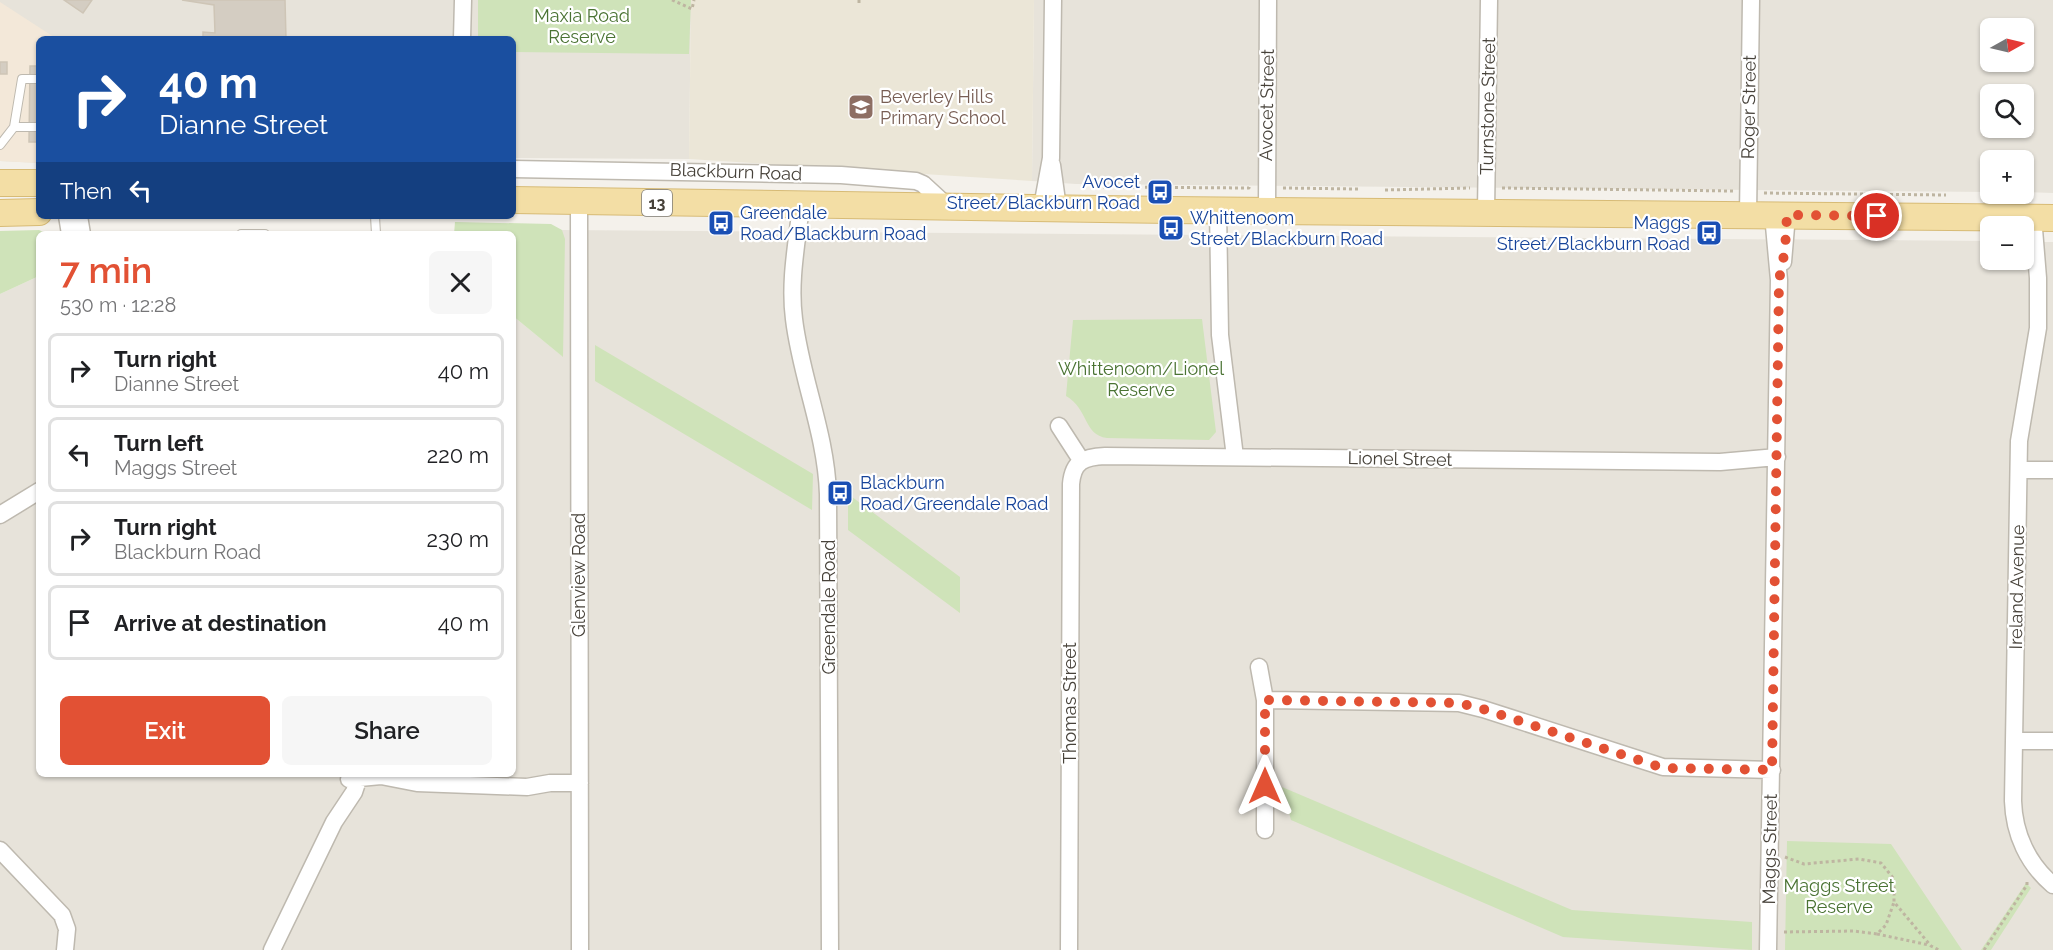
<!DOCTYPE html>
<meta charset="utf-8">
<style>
:root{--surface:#fff;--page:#f6f6f6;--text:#202124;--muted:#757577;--line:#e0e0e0;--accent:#e25134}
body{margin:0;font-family:Raleway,sans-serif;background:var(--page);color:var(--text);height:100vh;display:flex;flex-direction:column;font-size:22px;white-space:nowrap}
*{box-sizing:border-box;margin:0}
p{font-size:20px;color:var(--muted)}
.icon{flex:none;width:33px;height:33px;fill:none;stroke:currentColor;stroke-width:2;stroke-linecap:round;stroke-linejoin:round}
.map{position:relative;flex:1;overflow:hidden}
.sheet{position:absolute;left:36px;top:231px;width:480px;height:546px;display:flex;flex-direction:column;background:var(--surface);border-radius:9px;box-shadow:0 2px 4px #0004}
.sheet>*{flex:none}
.banner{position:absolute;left:36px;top:36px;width:480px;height:183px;border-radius:9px;box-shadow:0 2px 4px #0004;background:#1a4fa0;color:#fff;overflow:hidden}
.needle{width:39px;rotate:82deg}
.controls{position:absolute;left:1980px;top:18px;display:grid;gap:12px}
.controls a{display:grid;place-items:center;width:54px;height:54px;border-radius:9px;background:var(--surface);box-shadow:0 2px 4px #0004;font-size:30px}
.pin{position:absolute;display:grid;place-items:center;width:51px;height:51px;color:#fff;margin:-26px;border:3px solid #fff;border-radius:50%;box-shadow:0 2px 6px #0007}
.me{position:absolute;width:66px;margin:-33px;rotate:0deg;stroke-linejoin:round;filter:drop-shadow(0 0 4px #0008)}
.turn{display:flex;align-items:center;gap:21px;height:126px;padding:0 24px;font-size:27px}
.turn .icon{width:78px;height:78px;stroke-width:2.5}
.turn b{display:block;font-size:42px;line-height:51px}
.then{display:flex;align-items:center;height:57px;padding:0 24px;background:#0003;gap:12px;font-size:22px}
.round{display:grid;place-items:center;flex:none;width:63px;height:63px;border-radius:9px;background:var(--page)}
.summary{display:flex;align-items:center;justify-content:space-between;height:102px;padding:0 24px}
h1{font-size:36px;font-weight:600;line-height:45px;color:var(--accent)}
.cta{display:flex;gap:12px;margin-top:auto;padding:12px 24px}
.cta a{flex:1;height:69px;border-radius:9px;background:var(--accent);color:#fff;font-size:24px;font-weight:600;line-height:69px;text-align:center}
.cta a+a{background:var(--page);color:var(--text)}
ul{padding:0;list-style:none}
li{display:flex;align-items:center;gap:18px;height:75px;margin:0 12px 9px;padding:0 12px;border:3px solid var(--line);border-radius:9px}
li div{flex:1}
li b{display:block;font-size:22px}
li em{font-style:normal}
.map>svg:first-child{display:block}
.residential{fill:#e7e3da;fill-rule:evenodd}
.commercial{fill:#f3e8d9}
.education{fill:#ebe6d7}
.green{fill:#cfe3b9}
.building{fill:#d4cdc2;stroke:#cec5b6;stroke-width:1.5}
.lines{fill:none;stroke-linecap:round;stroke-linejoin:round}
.service-casing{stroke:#beb9af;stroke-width:10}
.minor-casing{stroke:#beb9af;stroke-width:19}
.primary-casing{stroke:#d7bb76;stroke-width:28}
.path{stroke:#beb5a1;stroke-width:3;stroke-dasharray:3 3;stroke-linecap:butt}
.service{stroke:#fff;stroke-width:8}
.minor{stroke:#fff;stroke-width:16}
.primary{stroke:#f3dea5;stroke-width:26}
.route{stroke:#e25134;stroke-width:10;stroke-dasharray:0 18}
.labels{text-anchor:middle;stroke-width:4.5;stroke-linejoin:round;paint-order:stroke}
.shield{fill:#fff;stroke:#7e7b75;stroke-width:1.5}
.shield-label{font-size:16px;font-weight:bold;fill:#47423a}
.park-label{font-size:18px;fill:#4a7333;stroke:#fff}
.education-label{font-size:18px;fill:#785e54;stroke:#fff;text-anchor:start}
.street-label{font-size:18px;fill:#47423a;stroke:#fff}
.transit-label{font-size:18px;fill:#164399;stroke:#fff;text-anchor:start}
</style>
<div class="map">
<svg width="2053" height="950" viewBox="0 0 2053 950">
<rect width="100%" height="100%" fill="#f4f1eb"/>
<path class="residential" d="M0 0H691L689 159 513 158V39H39V163L0 161Z
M1034 0H2053V193L2024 192V160H1990V192L1076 184 1032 181ZM1990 28H2024V62H1990ZM1990 94H2024V128H1990Z
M562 230 1990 241V260H2024V242H2053V950H0V294L39 276V774H513V316L562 356Z"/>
<path class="commercial" d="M0 2 57 39H39V163L0 161Z"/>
<path class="education" d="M691 0H1034L1032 181 689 159Z"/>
<path class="green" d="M478 0H691L689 54 513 52V39H478Z
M455 222 551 224 562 230 565 239 563 357 513 316V234H454Z
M39 230 48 234H39V276L0 294V231Z
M1202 319 1216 432 1209 440 1107 438C1083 435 1089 409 1066 396L1073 320Z
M595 345 813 474 812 510 595 381Z
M848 494 960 577V613L848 530Z
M1282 787 1572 910 1752 922V950L1563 937 1291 820Z
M1787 841 1891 844 1962 950H1785Z
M2026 883 2031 888 1991 950H1981Z"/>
<path class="building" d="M64 0H92L83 13Z
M182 0H285L286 39H203V32L215 33 214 5Z
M0 62H7V74H0Z
M30 66H39V142H29Z"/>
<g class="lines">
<g class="service-casing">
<path id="service" d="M14 127H39
M0 145 14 127 22 79H39
M375 216 376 234
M241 234H265"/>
</g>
<g class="minor-casing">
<path id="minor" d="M462 39 463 0
M1052 165 1058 208
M513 169 841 175 916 181 923 184 948 207
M579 201 580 950
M801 205C797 243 789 281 794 319 801 378 826 433 828 494L830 950
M1042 207 1051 158 1053 0
M1218 209 1220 335 1235 457
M1267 210 1268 0
M1486 212 1489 0
M1748 215 1751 0
M67 216 70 234
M79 216 82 234
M2033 217 2038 278V328L2019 441 2013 801C2014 834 2028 864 2053 885
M1783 262 1787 215
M1059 426 1081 460
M2019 470H2053
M0 515 39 491
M1259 667 1265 700V830
M1265 700 1459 703 1483 709 1663 767 1772 770
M2014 741H2053
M349 779 381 776 417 783 527 787 550 783H580
M0 850 62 915 67 929 65 950
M272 950 334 822 354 792 360 774
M1069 950 1071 484C1073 461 1084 457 1105 456L1720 462 1777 457
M1768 950 1779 280 1773 215"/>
</g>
<g class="primary-casing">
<path id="primary" d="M0 183H39
M513 200 1170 210 2053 218
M0 213 39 212"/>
</g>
<path class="path" d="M672 0 692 9 694 0
M859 0V4
M1103 187 1249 188V185
M1283 188 1358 189
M1502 188 1733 191
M1385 190 1470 188
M1764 193 1946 195
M1785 857 1804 864 1859 859 1881 863 1894 879V902L1931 946 1939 950
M1784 932 1854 931 1877 934 1886 925 1894 902
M1877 934 1929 945
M1984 950 2027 885V881"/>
<use href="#service" class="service"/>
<use href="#minor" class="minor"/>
<use href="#primary" class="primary"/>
</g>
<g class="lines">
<path class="route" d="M1265 786V700L1459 703 1483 709 1663 768 1772 770 1779 280 1785 250 1787 215 1877 216"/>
</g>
<defs>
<g id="school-square" transform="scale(1.35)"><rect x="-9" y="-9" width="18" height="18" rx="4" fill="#8d6e63" stroke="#fff"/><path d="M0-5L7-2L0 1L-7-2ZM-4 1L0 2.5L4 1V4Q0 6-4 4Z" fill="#fff"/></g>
<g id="bus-square" transform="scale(1.35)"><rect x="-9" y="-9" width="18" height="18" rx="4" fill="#1a4fb4" stroke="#fff"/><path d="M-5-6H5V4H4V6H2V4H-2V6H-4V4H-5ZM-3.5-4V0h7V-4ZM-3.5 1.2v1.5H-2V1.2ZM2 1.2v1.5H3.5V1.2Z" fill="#fff"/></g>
</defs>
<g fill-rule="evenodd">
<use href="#school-square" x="861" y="107"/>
<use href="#bus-square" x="1160" y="192"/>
<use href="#bus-square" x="721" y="223"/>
<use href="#bus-square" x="1171" y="228"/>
<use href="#bus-square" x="1709" y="233"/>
<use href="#bus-square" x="840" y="493"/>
</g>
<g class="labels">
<rect class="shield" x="642" y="190" width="30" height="26" rx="4.5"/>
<g class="shield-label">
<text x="657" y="209">13</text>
</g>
<g class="park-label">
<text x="582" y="22">Maxia Road<tspan x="582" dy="21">Reserve</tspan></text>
<text x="1141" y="375">Whittenoom/Lionel<tspan x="1141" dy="21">Reserve</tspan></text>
<text x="1839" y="892">Maggs Street<tspan x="1839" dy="21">Reserve</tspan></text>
</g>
<g class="education-label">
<text x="880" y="103">Beverley Hills<tspan x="880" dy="21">Primary School</tspan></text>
</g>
<g class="street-label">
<text transform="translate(1267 105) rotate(-89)" y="6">Avocet Street</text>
<text transform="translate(1488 106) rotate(-89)" y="6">Turnstone Street</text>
<text transform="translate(1749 107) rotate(-89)" y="6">Roger Street</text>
<text transform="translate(736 172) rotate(2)" y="6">Blackburn Road</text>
<text transform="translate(1400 459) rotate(1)" y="6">Lionel Street</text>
<text transform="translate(579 575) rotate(-90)" y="6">Glenview Road</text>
<text transform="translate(2017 587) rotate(-89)" y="6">Ireland Avenue</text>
<text transform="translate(829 607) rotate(-90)" y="6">Greendale Road</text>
<text transform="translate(1070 703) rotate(-90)" y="6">Thomas Street</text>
<text transform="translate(1770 849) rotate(-89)" y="6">Maggs Street</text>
</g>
<g class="transit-label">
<text x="1140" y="188" text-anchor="end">Avocet<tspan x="1140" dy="21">Street/Blackburn Road</tspan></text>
<text x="740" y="219">Greendale<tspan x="740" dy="21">Road/Blackburn Road</tspan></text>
<text x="1190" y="224">Whittenoom<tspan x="1190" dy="21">Street/Blackburn Road</tspan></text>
<text x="1690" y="229" text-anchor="end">Maggs<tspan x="1690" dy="21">Street/Blackburn Road</tspan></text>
<text x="860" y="489">Blackburn<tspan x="860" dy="21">Road/Greendale Road</tspan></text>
</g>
</g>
</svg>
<div class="controls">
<a><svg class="needle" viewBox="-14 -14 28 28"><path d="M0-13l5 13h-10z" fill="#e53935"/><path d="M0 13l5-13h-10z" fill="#757577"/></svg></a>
<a><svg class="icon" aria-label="search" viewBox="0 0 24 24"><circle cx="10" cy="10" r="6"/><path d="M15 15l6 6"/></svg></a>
<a>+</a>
<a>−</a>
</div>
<div class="pin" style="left:1877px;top:216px;background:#d93025"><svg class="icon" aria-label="arrive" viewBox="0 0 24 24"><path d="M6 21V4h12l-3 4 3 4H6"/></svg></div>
<svg class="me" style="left:1265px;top:786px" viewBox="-20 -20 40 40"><path d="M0-17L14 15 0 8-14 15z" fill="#e25134" stroke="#fff" stroke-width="4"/></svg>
<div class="banner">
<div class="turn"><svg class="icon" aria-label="right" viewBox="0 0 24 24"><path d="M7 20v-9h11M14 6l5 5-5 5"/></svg><div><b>40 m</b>Dianne Street</div></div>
<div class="then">Then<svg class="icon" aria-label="left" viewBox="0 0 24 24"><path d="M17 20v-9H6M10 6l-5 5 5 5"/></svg></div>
</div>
<section class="sheet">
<div class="summary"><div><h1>7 min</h1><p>530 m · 12:28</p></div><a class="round"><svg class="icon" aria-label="close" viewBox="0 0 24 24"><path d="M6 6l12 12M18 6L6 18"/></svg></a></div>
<ul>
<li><svg class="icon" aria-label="right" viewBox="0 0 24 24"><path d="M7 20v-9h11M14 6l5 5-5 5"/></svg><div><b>Turn right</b><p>Dianne Street</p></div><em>40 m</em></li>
<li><svg class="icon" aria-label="left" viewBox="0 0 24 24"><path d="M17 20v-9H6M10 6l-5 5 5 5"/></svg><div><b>Turn left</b><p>Maggs Street</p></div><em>220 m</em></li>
<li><svg class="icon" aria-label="right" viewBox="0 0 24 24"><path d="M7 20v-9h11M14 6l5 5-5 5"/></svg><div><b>Turn right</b><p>Blackburn Road</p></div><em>230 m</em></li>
<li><svg class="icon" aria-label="arrive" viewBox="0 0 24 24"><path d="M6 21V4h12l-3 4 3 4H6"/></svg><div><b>Arrive at destination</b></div><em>40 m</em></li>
</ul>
<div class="cta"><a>Exit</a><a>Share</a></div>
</section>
</div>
